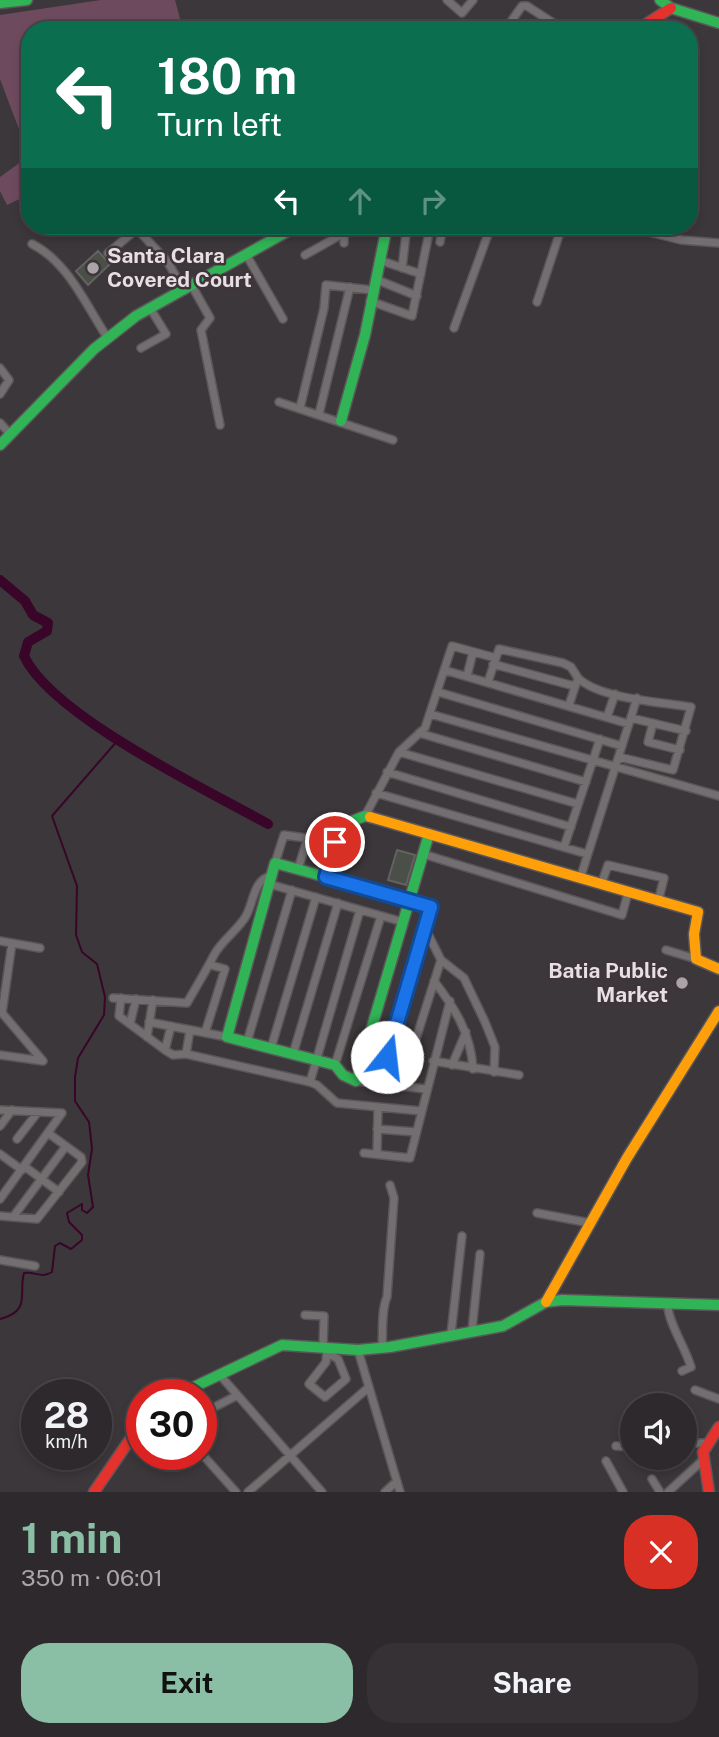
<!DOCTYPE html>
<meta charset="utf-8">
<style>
:root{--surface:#2d292c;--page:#353134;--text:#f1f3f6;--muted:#a7a6a9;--line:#484548;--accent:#8abfa5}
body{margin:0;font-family:"Public Sans",sans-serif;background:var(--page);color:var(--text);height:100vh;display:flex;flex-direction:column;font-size:26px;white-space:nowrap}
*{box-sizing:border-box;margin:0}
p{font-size:23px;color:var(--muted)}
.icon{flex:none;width:38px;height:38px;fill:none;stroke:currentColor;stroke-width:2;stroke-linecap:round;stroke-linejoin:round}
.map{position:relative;height:1492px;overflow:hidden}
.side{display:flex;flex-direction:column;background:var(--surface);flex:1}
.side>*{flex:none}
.hud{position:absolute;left:21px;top:21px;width:677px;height:214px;border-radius:28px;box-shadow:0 4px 10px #0003,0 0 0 2px var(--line);background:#0b6e4f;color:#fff;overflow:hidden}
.tools{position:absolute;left:620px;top:1393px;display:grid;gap:14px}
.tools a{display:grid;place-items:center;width:77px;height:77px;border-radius:50%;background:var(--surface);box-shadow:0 4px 10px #0003,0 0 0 2px var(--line);font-size:35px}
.speed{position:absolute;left:21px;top:1379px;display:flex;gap:14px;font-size:35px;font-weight:700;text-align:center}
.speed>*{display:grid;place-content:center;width:91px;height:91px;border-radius:50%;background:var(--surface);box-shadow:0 4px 10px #0003,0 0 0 2px var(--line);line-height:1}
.speed small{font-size:18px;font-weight:400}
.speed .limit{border:10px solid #d22;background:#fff;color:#111}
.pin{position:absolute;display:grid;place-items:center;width:60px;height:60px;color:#fff;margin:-30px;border:4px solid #fff;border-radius:50%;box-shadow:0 2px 7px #0007}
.me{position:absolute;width:77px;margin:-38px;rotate:16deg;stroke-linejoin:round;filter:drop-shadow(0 0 5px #0008)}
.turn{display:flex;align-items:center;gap:24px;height:147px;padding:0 21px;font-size:32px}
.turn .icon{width:91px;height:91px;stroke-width:2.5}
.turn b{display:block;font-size:49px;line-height:60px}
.lanes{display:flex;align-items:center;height:66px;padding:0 21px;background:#0003;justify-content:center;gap:35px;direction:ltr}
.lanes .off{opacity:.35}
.round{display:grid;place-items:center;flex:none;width:74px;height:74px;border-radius:28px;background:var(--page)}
.summary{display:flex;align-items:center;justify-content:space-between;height:119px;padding:0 21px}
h1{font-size:42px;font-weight:700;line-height:52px;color:var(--accent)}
.primary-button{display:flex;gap:14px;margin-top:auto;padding:14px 21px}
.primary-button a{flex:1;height:80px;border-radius:28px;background:var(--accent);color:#111;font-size:28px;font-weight:700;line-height:80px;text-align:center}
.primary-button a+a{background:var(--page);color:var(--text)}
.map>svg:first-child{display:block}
.green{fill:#6e4a5e}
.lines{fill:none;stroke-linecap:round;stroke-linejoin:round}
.stream{stroke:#390529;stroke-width:2}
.river{stroke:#390529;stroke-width:10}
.building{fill:#4a5047;stroke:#626261;stroke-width:2}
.street-casing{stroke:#5a5558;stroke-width:10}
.fast-casing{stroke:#5a5558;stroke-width:13}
.slow-casing{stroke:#5a5558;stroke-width:13}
.jam-casing{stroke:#5a5558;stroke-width:13}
.street{stroke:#736f71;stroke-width:7}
.fast{stroke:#30b455;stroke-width:10}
.slow{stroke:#ff9f0a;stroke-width:10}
.jam{stroke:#e5322d;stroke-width:10}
.route-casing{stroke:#114b97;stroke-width:18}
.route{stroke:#1a73e8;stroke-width:12}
.poi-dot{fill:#aaa4a8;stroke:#3f343a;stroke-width:2.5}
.labels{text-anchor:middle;stroke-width:5;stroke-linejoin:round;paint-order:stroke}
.poi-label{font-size:21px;font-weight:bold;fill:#e6dfe3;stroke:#3f343a;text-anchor:start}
</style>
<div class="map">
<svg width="719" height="1492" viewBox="0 0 719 1492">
<rect width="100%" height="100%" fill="#3c373a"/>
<path class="green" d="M101 0H175L183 30H30V194L7 205 0 191V177L29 156 0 79V15Z"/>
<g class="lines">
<path class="stream" d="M0 1319C32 1311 18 1293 24 1273 35 1271 41 1279 52 1272L55 1246 60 1243 71 1249 82 1240V1235L69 1222 67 1213 82 1204V1210L87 1213 93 1207 88 1175 92 1149 90 1130 89 1122 75 1101V1077L78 1058 104 1015 105 997 97 964 82 952 76 935 77 886 52 816 118 740"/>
<path class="river" d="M0 580 25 601 33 615 48 623 47 631 28 642 24 656C52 716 207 790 268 824"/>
</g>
<path class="building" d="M98 251 110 264 88 285 76 271Z
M397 850 415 855 406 885 388 880Z"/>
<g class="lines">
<g class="street-casing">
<path id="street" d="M447 0 462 13 473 0
M505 30 522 6H527L564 30
M625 226 681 240 719 243
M440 242 443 226
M344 243V226
M32 244C68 262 86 305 107 337
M108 253 137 229 167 261 184 290
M305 255 344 233
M247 256 283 319
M379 260 421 274
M402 268 407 226
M375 279 417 296
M192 286 210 318 201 330 220 425
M370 301 412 316 430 228 415 226
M537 302 562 226
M454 328 491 226
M141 348 166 334 150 308
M0 368 9 380 0 394
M279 402 393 440
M300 408 324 308 326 285 372 290
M319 414 350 287
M0 423 11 435
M493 664 574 686
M444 670 629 724
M467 676 473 652
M578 678C600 699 661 702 691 707L673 770 619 757
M488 682 499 649 563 663 571 667 578 678 569 705
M438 692 622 746
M430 714 719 796
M607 717 615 694
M631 718 686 731
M653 723 648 742 680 750
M419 733 586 782
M399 752 578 804
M387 772 571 827
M376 793 587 854
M365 816 399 752 425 728 452 646 496 658
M564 847 600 739
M423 854 622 915 628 893
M275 863 284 835 335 842
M298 869 308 837
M326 877 431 907 424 926 441 960 464 978 485 1022 495 1047 494 1072
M580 879 637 698
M269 884 403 922
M601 885 608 865 664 878 658 902
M0 941 40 948
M666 950 696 959
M434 981C455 1008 471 1034 473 1069
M113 998 187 1003C196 987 206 971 214 955 222 940 238 930 246 916 254 902 253 880 271 876
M121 998 119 1016 165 1050 173 1055 186 1054 310 1082 317 1085 337 1103 421 1111
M149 1022 227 1037
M130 1024 136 999
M205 1033 225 969 211 965
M147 1037 153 1000
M247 1042 292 890
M271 1048 316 897
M165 1050 171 1026
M186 1054 190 1030
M293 1054 338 903
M0 1055 43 1061 2 1013 12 943
M433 1061 519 1075
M335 1065 381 916
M452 1065 466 1032
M356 1081 426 1089
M310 1082 360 910
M380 1083 424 926
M401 1086 441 960
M0 1110 62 1113 0 1199
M0 1126 12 1110
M377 1129 416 1132
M17 1139 38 1112
M364 1153 410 1158 450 1001
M0 1154 22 1170
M377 1154 378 1107
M24 1166 59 1192
M537 1213 590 1223
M0 1216 37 1219 82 1162 81 1157 48 1133
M13 1217 66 1146
M0 1260 35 1266
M668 1305C667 1320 686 1349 691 1367L682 1371
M305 1315 324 1316 323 1347
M472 1330 480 1254
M451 1334 462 1236
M327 1348 326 1362 309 1384 325 1397 346 1379 338 1359 327 1353
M382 1348C383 1332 381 1310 387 1297L394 1198 390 1185
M358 1350 400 1492
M219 1374 322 1492
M695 1390 719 1399
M201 1414 236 1396
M684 1443H706
M616 1446 632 1447
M201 1453 236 1492
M606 1461 623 1492
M652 1479 660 1492
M248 1492 369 1387
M385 1492 397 1481
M668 1492 703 1460"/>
</g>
<g class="fast-casing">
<path id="fast" d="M660 0 671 8 719 23
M0 3 27 0
M341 421 365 335 387 226
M0 445 94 349 136 316 297 226
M370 817 365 816 342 825 326 877 275 863 227 1037 335 1065 343 1075 356 1081 429 834
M177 1395 282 1345 358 1350 390 1347 503 1326 546 1302 562 1300 719 1305"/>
</g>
<g class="slow-casing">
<path id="slow" d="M370 817 698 912 694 934 696 959 719 969
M546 1302 627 1158 719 1011"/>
</g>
<g class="jam-casing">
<path id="jam" d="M637 30 671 8
M94 1492 142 1422
M709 1492 703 1452 719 1427"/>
</g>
<use href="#street" class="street"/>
<use href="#fast" class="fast"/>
<use href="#slow" class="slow"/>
<use href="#jam" class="jam"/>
</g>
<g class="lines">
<g class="route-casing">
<path id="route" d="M335 842 326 877 431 907 387 1057"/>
</g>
<use href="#route" class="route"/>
</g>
<g class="poi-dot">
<circle cx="93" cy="268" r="7"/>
<circle cx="682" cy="983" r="7"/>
</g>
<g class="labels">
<g class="poi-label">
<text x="107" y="263">Santa Clara<tspan x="107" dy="24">Covered Court</tspan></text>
<text x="668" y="978" text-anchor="end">Batia Public<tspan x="668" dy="24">Market</tspan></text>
</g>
</g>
</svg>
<div class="tools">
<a><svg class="icon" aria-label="sound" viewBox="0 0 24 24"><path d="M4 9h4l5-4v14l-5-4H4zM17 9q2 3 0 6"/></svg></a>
</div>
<div class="speed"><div>28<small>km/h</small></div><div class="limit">30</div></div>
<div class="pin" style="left:335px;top:842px;background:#d93025"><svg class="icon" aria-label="arrive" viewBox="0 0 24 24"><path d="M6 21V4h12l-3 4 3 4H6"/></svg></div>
<svg class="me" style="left:387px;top:1057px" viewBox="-20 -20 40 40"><circle r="19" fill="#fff"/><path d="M0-13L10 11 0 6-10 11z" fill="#1a73e8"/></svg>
<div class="hud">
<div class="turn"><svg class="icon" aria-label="left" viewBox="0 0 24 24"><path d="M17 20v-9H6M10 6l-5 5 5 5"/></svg><div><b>180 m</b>Turn left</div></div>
<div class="lanes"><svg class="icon" aria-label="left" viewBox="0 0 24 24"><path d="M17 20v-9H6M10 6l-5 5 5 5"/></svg><svg class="icon off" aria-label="ahead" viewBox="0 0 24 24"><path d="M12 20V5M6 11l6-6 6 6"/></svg><svg class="icon off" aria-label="right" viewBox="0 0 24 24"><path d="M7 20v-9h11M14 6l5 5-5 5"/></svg></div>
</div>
</div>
<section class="side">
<div class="summary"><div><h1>1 min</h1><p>350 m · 06:01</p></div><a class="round" style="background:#d93025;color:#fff"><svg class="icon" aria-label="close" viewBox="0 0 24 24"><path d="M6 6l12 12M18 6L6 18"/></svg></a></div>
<div class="primary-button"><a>Exit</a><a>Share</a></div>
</section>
